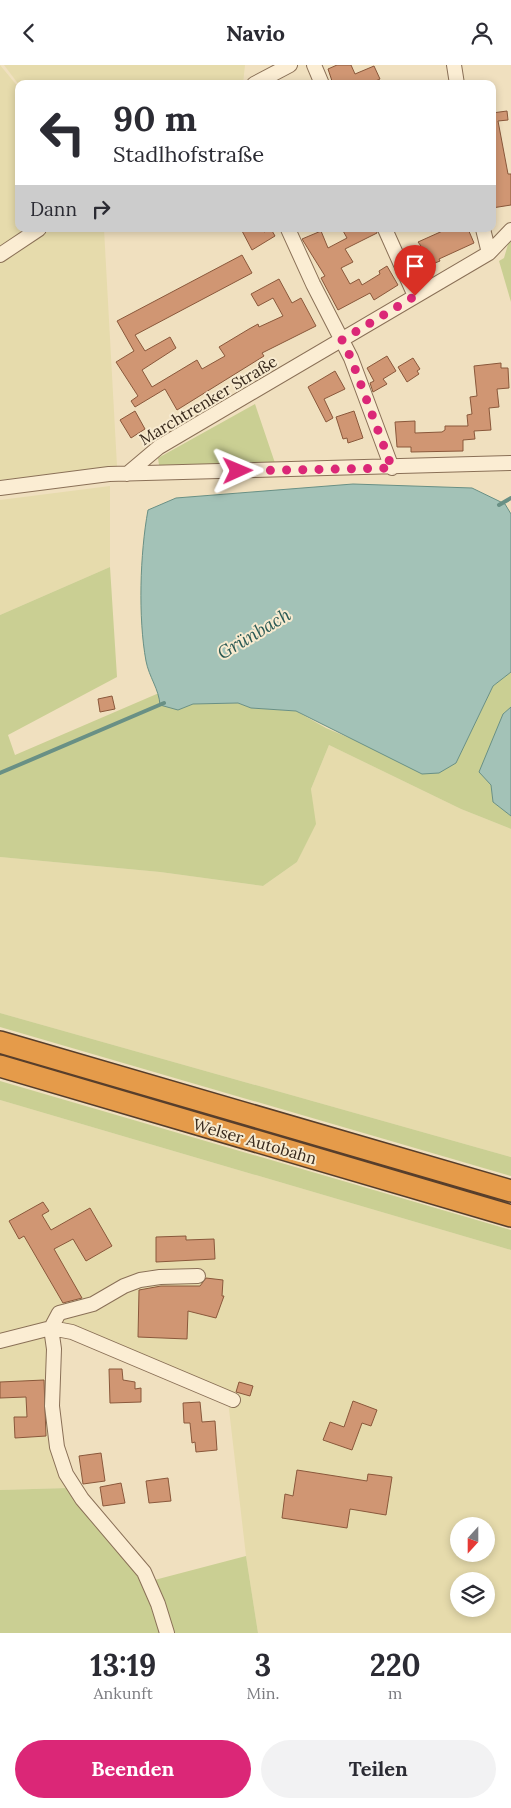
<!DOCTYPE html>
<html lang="de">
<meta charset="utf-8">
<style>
:root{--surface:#fff;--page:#f2f2f3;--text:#2b2b33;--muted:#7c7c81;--accent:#db2777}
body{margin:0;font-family:Lora,serif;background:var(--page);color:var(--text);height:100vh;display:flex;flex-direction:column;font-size:19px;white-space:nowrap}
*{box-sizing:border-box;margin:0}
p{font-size:16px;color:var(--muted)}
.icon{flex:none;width:28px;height:28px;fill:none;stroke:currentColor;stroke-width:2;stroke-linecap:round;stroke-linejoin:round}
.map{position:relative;height:1568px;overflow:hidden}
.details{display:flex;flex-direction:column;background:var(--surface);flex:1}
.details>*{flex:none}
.guide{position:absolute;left:15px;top:15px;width:481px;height:152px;border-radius:10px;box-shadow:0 2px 8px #0003;background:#fff;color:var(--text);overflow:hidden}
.needle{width:32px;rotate:201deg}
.tools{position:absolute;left:450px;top:1452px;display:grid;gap:10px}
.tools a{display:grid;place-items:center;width:45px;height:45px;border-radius:50%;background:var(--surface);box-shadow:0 2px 8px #0003;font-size:25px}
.pin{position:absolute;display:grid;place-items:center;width:42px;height:42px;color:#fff;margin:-51px -21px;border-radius:50% 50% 50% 0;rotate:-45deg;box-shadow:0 0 5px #0007}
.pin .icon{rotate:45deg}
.me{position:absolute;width:55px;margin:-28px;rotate:89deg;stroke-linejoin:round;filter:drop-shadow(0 0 4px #0008)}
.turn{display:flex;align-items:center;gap:18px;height:105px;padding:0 15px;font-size:22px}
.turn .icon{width:65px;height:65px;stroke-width:2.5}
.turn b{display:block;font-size:35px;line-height:42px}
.then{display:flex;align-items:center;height:48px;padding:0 15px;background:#0003;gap:10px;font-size:19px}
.eta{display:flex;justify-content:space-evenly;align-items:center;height:85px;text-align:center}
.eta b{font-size:30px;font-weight:700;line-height:35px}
.cta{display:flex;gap:10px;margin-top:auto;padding:10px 15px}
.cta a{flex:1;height:58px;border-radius:30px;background:var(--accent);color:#fff;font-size:20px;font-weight:700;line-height:58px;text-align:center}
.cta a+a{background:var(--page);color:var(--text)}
header{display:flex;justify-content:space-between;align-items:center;height:65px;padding:0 15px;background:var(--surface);font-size:22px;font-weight:700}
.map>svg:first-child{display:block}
.farmland{fill:#e6dbac;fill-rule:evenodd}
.green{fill:#cacf93}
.water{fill:#a3c2b7;stroke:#699085}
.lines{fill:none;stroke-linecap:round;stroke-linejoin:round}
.stream{stroke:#699085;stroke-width:4}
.building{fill:#d09673;stroke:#8a583b}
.minor-casing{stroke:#8a7057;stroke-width:16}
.highway-casing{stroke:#573e2b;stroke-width:24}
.minor{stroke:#fbedd3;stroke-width:14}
.highway{stroke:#e59b4a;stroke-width:21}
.route{stroke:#db2777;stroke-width:9;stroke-dasharray:0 16.2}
.labels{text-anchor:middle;stroke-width:4;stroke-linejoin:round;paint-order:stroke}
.street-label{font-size:16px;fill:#38291c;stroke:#f7eacf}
.water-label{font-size:18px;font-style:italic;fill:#2a5954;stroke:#f7eacf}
</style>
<header><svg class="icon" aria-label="back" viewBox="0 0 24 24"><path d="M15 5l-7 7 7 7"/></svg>Navio<svg class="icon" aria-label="person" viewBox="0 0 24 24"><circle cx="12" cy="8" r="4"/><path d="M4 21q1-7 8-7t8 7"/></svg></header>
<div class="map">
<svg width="511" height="1568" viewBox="0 0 511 1568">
<rect width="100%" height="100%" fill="#f0e0bf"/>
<path class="farmland" d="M0 0 19 23V164H32L0 185Z
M4 0H245L243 19 19 20Z
M44 164H104L117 401 0 415V194Z
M110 421V502L0 550V435Z
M329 680 461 744 511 764V1092L0 948V792L160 807 263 821 297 797 315 759 311 724Z
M0 1035 511 1185V1568H258L246 1491 227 1327 51 1255 0 1272ZM459 1461H486V1489H459ZM459 1516H486V1544H459Z
M47 1267 67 1423 0 1425V1283Z"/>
<path class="green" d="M511 169V237L499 196 504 193Z
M255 339 275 398 159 400 158 393Z
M110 502 117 612 8 670 15 690 159 628 178 645 193 639 238 638 251 643 296 646 326 663 366 680 456 698 493 621 511 607V642L503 649 491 720 493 737 511 751V764L461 744 329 680 311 724 316 759 297 797 263 821 160 807 0 792V550Z
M0 948 511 1092V1111L0 962Z
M0 1016 511 1165V1185L0 1035Z
M67 1423 143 1518 246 1491 258 1568H0V1425Z"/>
<path class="water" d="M353 419 472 423 505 439 511 449V607L493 621 456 698 439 708 422 709 296 646 251 643 238 638 193 639 178 645 160 640C159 624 149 612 146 596 138 553 140 488 148 445L176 433Z
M511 642V751L493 737 491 720 479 707 503 649Z"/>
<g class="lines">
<path class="stream" d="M499 440 511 433
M0 708 164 638"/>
</g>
<path class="building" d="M337 0H351L355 9 374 1 380 14 369 19H333L328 4Z
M507 46 508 55 498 56 508 109H511V140L492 143V48Z
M241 164H262L264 167 271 164 275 171 252 185Z
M342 164H376L377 168 345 184 353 197 341 203 350 219 359 214 362 220 380 209 379 206 387 201 398 220 374 235 370 228 338 245 321 213 325 211 302 174 321 166 328 183 347 173Z
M447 164H468L474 178 439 194 440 196 430 200 428 196 414 203 407 188 421 181 418 177Z
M242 190 252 208 135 270 145 286 170 272 176 283 142 305 152 322 197 295 202 304 225 291 219 282 249 264 258 259 259 262 283 251 273 233 258 241 251 229 279 214 292 238 301 233 316 261 262 288 264 291 177 345 165 324 135 342 131 336 138 331 116 297 134 286 117 256Z
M387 291 396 306 383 314 387 319 373 327 370 318 374 316 367 303Z
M413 293 420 304 417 306 419 309 407 317 398 302Z
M501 298V303H508L509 323 497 324 499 342 489 343 491 365 474 366 475 374 463 375V386L411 387V382H397L395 357 415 356V368L442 367 445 365V361H468L467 350 472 349 470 332 477 331 474 301Z
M335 306 345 324 324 334 333 353 326 357 308 322Z
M135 346 145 364 131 373 120 355Z
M354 346 363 373 348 378 347 373 343 374 336 352Z
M112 631 115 644 100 647 98 634Z
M43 1137 49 1146 42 1150 51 1165 90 1143 112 1181 86 1196 73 1174 54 1184 82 1233 63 1238 24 1171 19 1174 9 1156Z
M186 1171V1175L214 1174 215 1194 156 1197V1172Z
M206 1213 223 1215 222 1231H224L216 1253 188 1246 187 1274 138 1272 139 1225 161 1221H200Z
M109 1304H122L123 1315 135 1317V1324L141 1323V1337L110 1338Z
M44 1315 46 1371 15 1373 14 1352H27L26 1332 0 1333V1317Z
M239 1317 253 1321 250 1331 236 1327Z
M353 1336 377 1345 371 1361 362 1358 352 1385 323 1375 330 1357 344 1362Z
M200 1337 202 1357 215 1356 217 1385 196 1387 195 1377 192 1378 190 1358H184L183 1338Z
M101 1388 105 1416 83 1419 79 1391Z
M297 1405 367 1416 368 1409 392 1412 386 1450 350 1444 347 1463 282 1453 285 1429 293 1431Z
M168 1413 171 1436 149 1438 146 1416Z
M121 1418 125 1438 103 1441 100 1422Z"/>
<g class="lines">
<g class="minor-casing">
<path id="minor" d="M314 0 322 19
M454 0 457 19
M254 19 290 0
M288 164 313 219 351 293 392 403
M385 164 415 231
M483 164 489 188
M0 190 39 164
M127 409 159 382 489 188 511 165
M0 423 109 409 511 398
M0 1276 51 1263 72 1267 233 1335
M167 1568 158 1539 144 1507 82 1434 66 1409 57 1382 52 1341 54 1284 51 1263 59 1248 93 1239 124 1221 140 1215 160 1212 198 1211"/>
</g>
<g class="highway-casing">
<path id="highway" d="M0 977 511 1126
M0 1001 511 1151"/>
</g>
<use href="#minor" class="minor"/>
<use href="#highway" class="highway"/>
</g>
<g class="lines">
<path class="route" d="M238 406 392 403 351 293 342 275 415 231"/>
</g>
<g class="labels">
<g class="street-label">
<text transform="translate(208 335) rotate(-31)" y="6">Marchtrenker Straße</text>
<text transform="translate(255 1076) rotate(16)" y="6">Welser Autobahn</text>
</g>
<g class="water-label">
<text transform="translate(254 569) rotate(-31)" y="6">Grünbach</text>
</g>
</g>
</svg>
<div class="tools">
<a><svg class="needle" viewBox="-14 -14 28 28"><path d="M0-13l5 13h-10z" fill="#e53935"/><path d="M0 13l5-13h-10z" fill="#7c7c81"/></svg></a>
<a><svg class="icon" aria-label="layers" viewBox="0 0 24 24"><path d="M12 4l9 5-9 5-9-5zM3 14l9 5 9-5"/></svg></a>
</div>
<div class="pin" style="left:415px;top:231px;background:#d93025"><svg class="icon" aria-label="arrive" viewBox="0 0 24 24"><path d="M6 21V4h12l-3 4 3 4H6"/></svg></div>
<svg class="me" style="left:238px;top:406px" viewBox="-20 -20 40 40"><path d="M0-17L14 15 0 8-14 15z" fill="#db2777" stroke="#fff" stroke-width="4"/></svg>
<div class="guide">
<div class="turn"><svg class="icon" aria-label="left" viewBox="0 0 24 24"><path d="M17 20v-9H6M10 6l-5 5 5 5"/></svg><div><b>90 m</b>Stadlhofstraße</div></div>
<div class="then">Dann<svg class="icon" aria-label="right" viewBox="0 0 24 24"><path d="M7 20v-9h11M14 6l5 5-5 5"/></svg></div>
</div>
</div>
<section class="details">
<div class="eta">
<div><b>13:19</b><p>Ankunft</p></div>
<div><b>3</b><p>Min.</p></div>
<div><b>220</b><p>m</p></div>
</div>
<div class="cta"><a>Beenden</a><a>Teilen</a></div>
</section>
